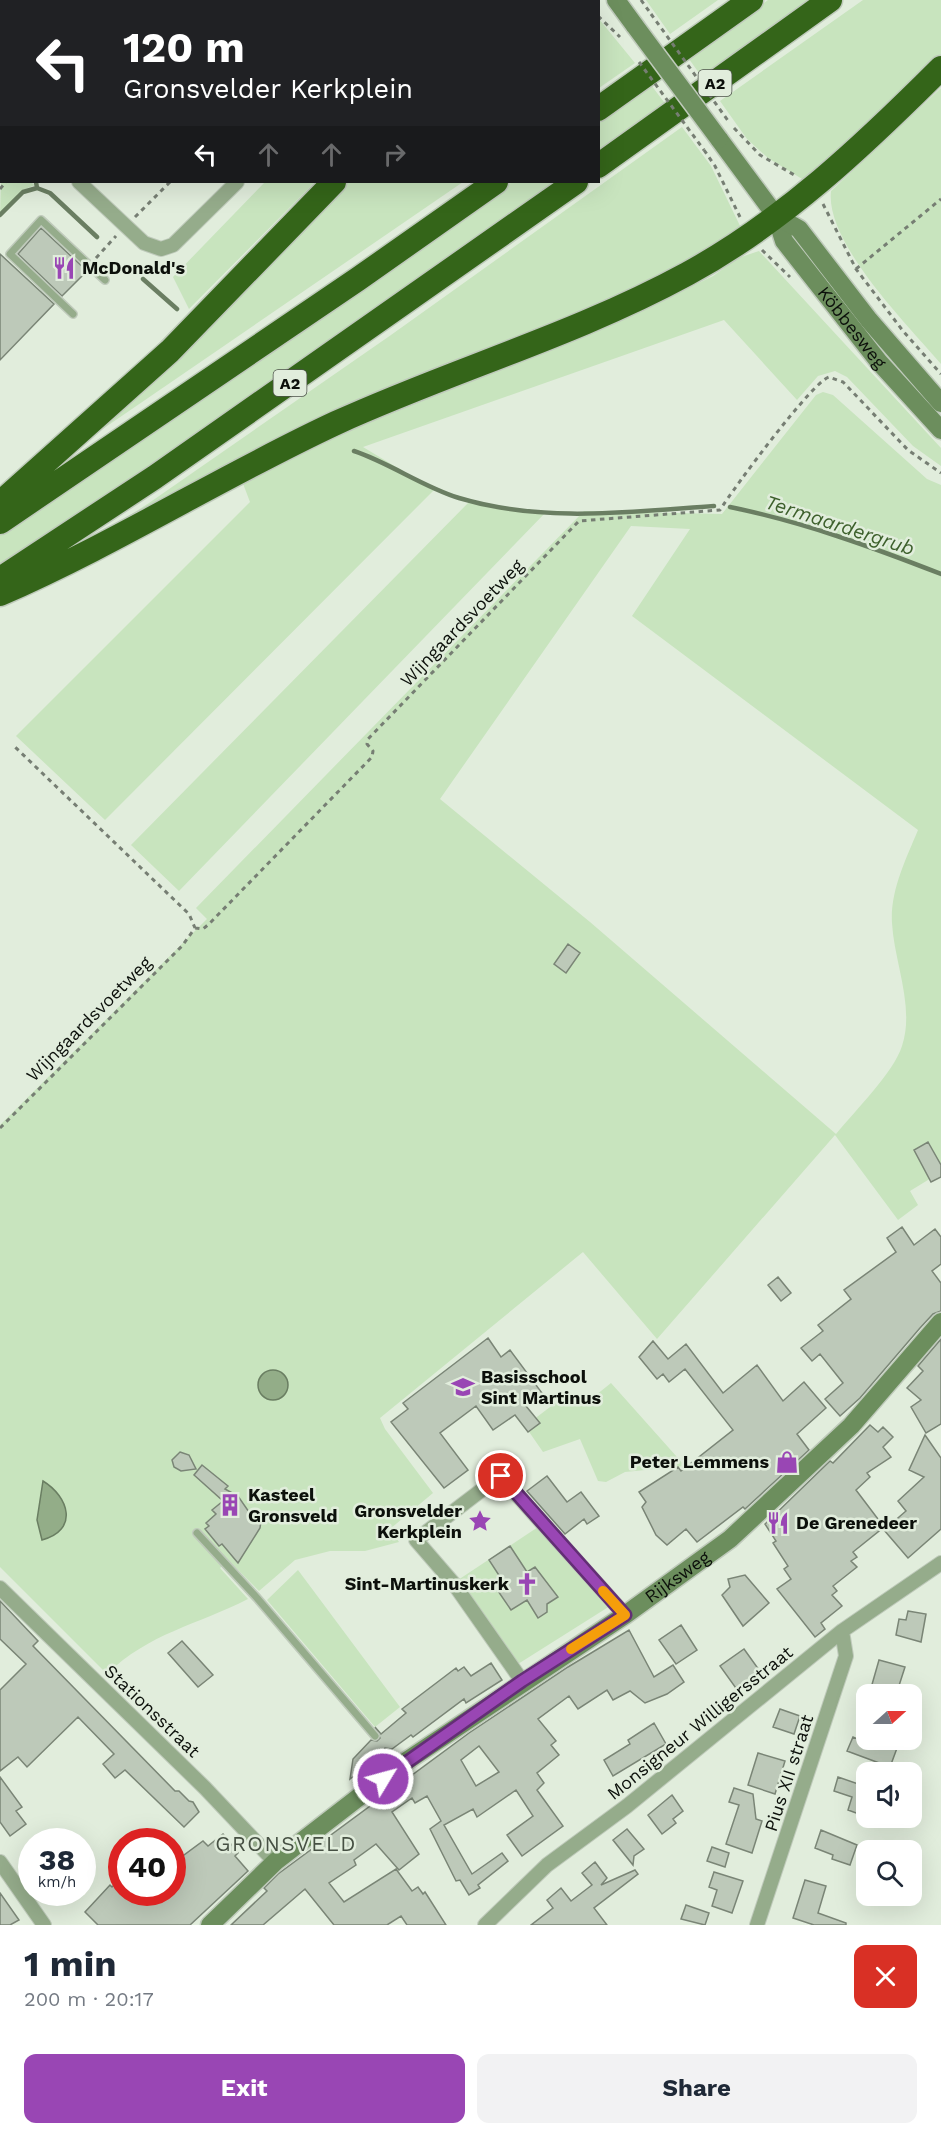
<!DOCTYPE html>
<meta charset="utf-8">
<style>
:root{--surface:#fff;--page:#f2f2f3;--text:#1f2937;--muted:#747a83;--accent:#9946b4}
body{margin:0;font-family:"Work Sans",sans-serif;background:var(--page);color:var(--text);height:100vh;display:flex;flex-direction:column;font-size:22px;white-space:nowrap}
*{box-sizing:border-box;margin:0}
p{font-size:20px;color:var(--muted)}
.icon{flex:none;width:33px;height:33px;fill:none;stroke:currentColor;stroke-width:2;stroke-linecap:round;stroke-linejoin:round}
.map{position:relative;height:1925px;overflow:hidden}
.side{display:flex;flex-direction:column;background:var(--surface);flex:1}
.side>*{flex:none}
.guide{position:absolute;left:0px;top:0px;width:600px;height:183px;box-shadow:0 6px 24px #0002;background:#202124;color:#fff;overflow:hidden}
.needle{width:39px;rotate:69deg}
.fabs{position:absolute;left:856px;top:1684px;display:grid;gap:12px}
.fabs a{display:grid;place-items:center;width:66px;height:66px;border-radius:12px;background:var(--surface);box-shadow:0 6px 24px #0002;font-size:30px}
.speed{position:absolute;left:18px;top:1828px;display:flex;gap:12px;font-size:30px;font-weight:700;text-align:center}
.speed>*{display:grid;place-content:center;width:78px;height:78px;border-radius:50%;background:var(--surface);box-shadow:0 6px 24px #0002;line-height:1}
.speed small{font-size:15px;font-weight:400}
.speed .limit{border:9px solid #d22;background:#fff;color:#111}
.pin{position:absolute;display:grid;place-items:center;width:51px;height:51px;color:#fff;margin:-26px;border:3px solid #fff;border-radius:50%;box-shadow:0 2px 6px #0007}
.me{position:absolute;width:66px;margin:-33px;rotate:53deg;stroke-linejoin:round;filter:drop-shadow(0 0 4px #0008)}
.turn{display:flex;align-items:center;gap:21px;height:126px;padding:0 24px;font-size:27px}
.turn .icon{width:78px;height:78px;stroke-width:2.5}
.turn b{display:block;font-size:42px;line-height:51px}
.lanes{display:flex;align-items:center;height:57px;padding:0 24px;background:#0003;justify-content:center;gap:30px;direction:ltr}
.lanes .off{opacity:.35}
.round{display:grid;place-items:center;flex:none;width:63px;height:63px;border-radius:12px;background:var(--page)}
.headline{display:flex;align-items:center;justify-content:space-between;height:102px;padding:0 24px}
h1{font-size:36px;font-weight:700;line-height:45px}
.cta{display:flex;gap:12px;margin-top:auto;padding:12px 24px}
.cta a{flex:1;height:69px;border-radius:12px;background:var(--accent);color:#fff;font-size:24px;font-weight:700;line-height:69px;text-align:center}
.cta a+a{background:var(--page);color:var(--text)}
.map>svg:first-child{display:block}
.built{fill:#d3e3cc}
.green{fill:#c8e4be;fill-rule:evenodd}
.water{fill:#93ad88;stroke:#6a7e62;stroke-width:1.5}
.lines{fill:none;stroke-linecap:round;stroke-linejoin:round}
.stream{stroke:#6a7e62;stroke-width:4.5}
.building{fill:#bdc9b9;stroke:#7a8576;stroke-width:1.5;fill-rule:evenodd}
.lane-casing{stroke:#bfcabb;stroke-width:10}
.street-casing{stroke:#bfcabb;stroke-width:16}
.secondary-casing{stroke:#bfcabb;stroke-width:21}
.highway-casing{stroke:#bfcabb;stroke-width:27}
.path{stroke:#767e73;stroke-width:3;stroke-dasharray:4.5 4.5;stroke-linecap:butt}
.lane{stroke:#95ac8b;stroke-width:7}
.street{stroke:#95ac8b;stroke-width:14}
.secondary{stroke:#6c8e5d;stroke-width:18}
.highway{stroke:#346519;stroke-width:24}
.secondary-bridge-casing{stroke:#bfcabb;stroke-width:21;stroke-linecap:butt}
.path-bridge{stroke:#767e73;stroke-width:3;stroke-dasharray:4.5 4.5;stroke-linecap:butt}
.secondary-bridge{stroke:#6c8e5d;stroke-width:18}
.route-casing{stroke:#632e75;stroke-width:15}
.route{stroke:#9946b4;stroke-width:10}
.slow{stroke:#f59e0b;stroke-width:10}
.labels{text-anchor:middle;stroke-width:5;stroke-linejoin:round;paint-order:stroke}
.shield{fill:#e1eddc;stroke:#4c524a;stroke-width:1.5}
.shield-label{font-size:16px;font-weight:bold;fill:#0c100b}
.poi-label{font-size:18px;font-weight:bold;fill:#0c100b;stroke:#e1eddc;text-anchor:start}
.street-label{font-size:18px;fill:#0c100b;stroke:#e1eddc}
.water-label{font-size:20px;font-style:italic;fill:#3d602c;stroke:#e1eddc}
.quarter-label{font-size:21px;letter-spacing:1.5px;fill:#465043;stroke:#e1eddc}
</style>
<div class="map">
<svg width="941" height="1925" viewBox="0 0 941 1925">
<rect width="100%" height="100%" fill="#e1eddc"/>
<path class="built" d="M0 0H109L2 2 0 195Z"/>
<path class="green" d="M646 0H718L670 34Z
M768 0H821L704 80 689 59Z
M863 0H941V57L807 182 768 158 747 139 720 101Z
M599 19 635 63 599 88H598Z
M651 85 667 106 599 153V122Z
M941 88V364C908 325 825 243 831 191Z
M682 127 711 166 742 230 692 265 97 536 149 503 391 335Z
M1 181 30 182 35 185 23 190 0 215Z
M265 182H315L189 309 173 277Z
M339 182H463L75 448Z
M512 182H556L272 384 0 567V534Z
M759 251 941 448V466L913 446 847 377 835 371 818 376 797 400 724 320 363 447 434 490 105 820 16 736 250 502 242 481 329 439 631 316 713 276 738 258Z
M823 392 833 395 927 479 941 485V1172L910 1191 918 1205 898 1220 835 1135 657 1339 583 1252 380 1418 385 1429 433 1493 390 1529 399 1542 365 1551H330L295 1560 259 1591 229 1561 220 1568 248 1599C197 1625 149 1633 107 1674L0 1567V1125L207 919 196 908 584 511 722 514 816 395ZM631 526 690 529 632 616 918 830C906 859 890 891 892 923 894 962 915 1007 902 1046 894 1072 854 1112 836 1134L590 922 440 799Z
M470 501 508 510 546 512 179 891 131 845Z
M611 1383 685 1466 625 1472 606 1482 598 1481 580 1439 543 1452 525 1426 558 1401 596 1395Z
M538 1527 610 1606 518 1664 458 1580Z
M298 1570 400 1707 375 1727 267 1600Z"/>
<path class="water" d="M258 1385a15 15 0 1 1 30 0a15 15 0 1 1-30 0Z
M43 1481C69 1497 79 1530 42 1540L37 1520Z"/>
<g class="lines">
<path class="stream" d="M36 182 37 188 50 193 97 237
M0 215 23 192 37 188
M143 279 177 309
M354 451C390 463 423 487 459 498 542 523 629 512 714 506
M730 507C803 522 872 547 941 574"/>
</g>
<path class="building" d="M41 228 87 271 62 296 18 254Z
M0 254 54 304 0 360Z
M568 944 580 953 566 973 554 964Z
M928 1142 941 1165V1177L931 1182 914 1150Z
M902 1227 914 1245 935 1229 941 1237V1264L932 1271 941 1283V1311L933 1314 920 1328 860 1398 840 1416 825 1399 843 1383 820 1354 812 1361 801 1348 823 1331 818 1325 851 1299 844 1290 896 1252 887 1238Z
M778 1277 791 1293 781 1301 768 1285Z
M488 1338 501 1357 510 1350 542 1393 526 1406 540 1423 528 1432 515 1415 493 1430 476 1406 440 1433 468 1470 444 1488 391 1422 408 1409 403 1403Z
M941 1339V1424L926 1433 911 1407 921 1400 907 1388 923 1371 918 1366Z
M653 1341 668 1359 686 1344 723 1393 757 1365 783 1401 804 1382 826 1408 797 1434 809 1450 745 1509 743 1507 697 1542 686 1529 667 1545 656 1535 642 1507 646 1502 639 1492 678 1467 681 1471 733 1430 685 1369 669 1382 663 1374 657 1379 639 1357Z
M870 1425 878 1432 883 1427 893 1437 883 1447 891 1457 867 1473 870 1477 856 1490 884 1527 853 1552 857 1557 851 1561 857 1567 833 1586 837 1591 832 1595 842 1606 821 1623 825 1629 815 1637 777 1589 791 1579 784 1569 788 1566 773 1543 776 1541 765 1524 830 1461 833 1463Z
M925 1435 941 1458V1529L908 1558 884 1530 906 1511 898 1501 924 1477 909 1470Z
M180 1452 189 1455 196 1469 181 1471 174 1467 172 1460Z
M202 1465 228 1486 225 1489 238 1496 251 1515 261 1521 260 1528 238 1563 222 1544 219 1546 205 1529 209 1526 206 1523 216 1514 212 1510 223 1501 194 1475Z
M547 1476 567 1502 581 1492 599 1516 587 1524 584 1519 565 1534 527 1491Z
M510 1546 527 1572 535 1567 558 1597 547 1604V1612L538 1618 527 1600 511 1610 498 1591 506 1586 489 1560Z
M745 1575 769 1603 743 1626 722 1595 730 1587 728 1579Z
M0 1601 38 1641 33 1646 175 1791H179L189 1801 193 1802 199 1812 184 1827 125 1770 115 1778 103 1764 114 1754 78 1717 27 1767 18 1757 0 1771V1690L26 1664 0 1639Z
M908 1611 926 1614 921 1642 896 1635 899 1619 906 1620Z
M681 1625 697 1650 676 1664 659 1640Z
M629 1630 654 1677 673 1665 684 1682 667 1694 645 1703 630 1691 613 1700 607 1690 578 1709 569 1696 538 1719 556 1741 551 1745 559 1755 537 1773 544 1783 537 1790 563 1826 522 1856 507 1835 533 1816 516 1790 477 1817 473 1809 444 1825 472 1874 502 1853 508 1861 478 1885 480 1888 469 1895 460 1880 456 1881 430 1829 441 1821 427 1796 415 1803 412 1798 392 1812 419 1854 399 1870 376 1844 354 1860 356 1865 329 1883 344 1902 396 1869 412 1891 418 1887 423 1894 425 1892 446 1925H407L401 1916 387 1925H334L305 1889 263 1925H231L267 1891 264 1888 278 1874 469 1733 568 1667ZM479 1746 499 1772 476 1786 461 1760Z
M182 1641 213 1675 198 1687 168 1653Z
M744 1649 762 1674 738 1691 720 1666Z
M879 1660 905 1667 896 1695H869Z
M491 1663 502 1680 466 1703 464 1699 413 1737 411 1735 392 1749 385 1748 384 1756 374 1764 375 1766 363 1774 360 1771 350 1779 353 1759 371 1740 377 1741 380 1738 375 1727 381 1734 406 1713 402 1709 456 1668 458 1671 464 1667 471 1676Z
M780 1709 800 1716 794 1734 773 1727Z
M654 1723 666 1744 613 1776 604 1760 630 1744 628 1740Z
M864 1736 867 1740H900L890 1767 847 1751 853 1737 862 1741Z
M758 1753 785 1761 775 1794 748 1785Z
M0 1777 22 1807 16 1811 26 1824 10 1836 0 1822Z
M838 1777 867 1787V1817L848 1810 852 1797 834 1791Z
M734 1788 753 1794 756 1819 762 1821 752 1853 726 1844 739 1805 729 1802Z
M672 1795 683 1811 673 1819 676 1823 662 1834 648 1815Z
M627 1829 644 1849 634 1856 633 1865 613 1840Z
M821 1830 857 1845 850 1865 832 1859 833 1855 815 1848Z
M223 1834 238 1853 235 1856 248 1871 190 1925H98L85 1912 110 1885 112 1887 116 1883 122 1887V1893H172V1864L203 1841 208 1846Z
M712 1847 729 1853 725 1867 707 1861Z
M595 1862 607 1878 601 1885 635 1870 638 1874 594 1908 607 1925H531L553 1908 547 1900 561 1888 571 1901 592 1885 582 1873Z
M714 1872 743 1881 732 1913 712 1906 717 1890 709 1887Z
M805 1880 826 1886 818 1913 846 1923V1925H814L793 1918Z
M0 1893 19 1920 10 1925H0Z
M686 1905 709 1913 705 1925 681 1919Z"/>
<g class="lines">
<g class="lane-casing">
<path id="lane" d="M73 314 10 254 41 220 105 280
M197 1533 257 1598 375 1736
M388 1753 398 1765"/>
</g>
<g class="street-casing">
<path id="street" d="M145 2 146 0
M0 107 2 106
M0 167 2 165
M79 182 144 243 161 249 173 245 237 182
M0 1588 205 1788 275 1862
M522 1681 454 1584 416 1540 500 1476 625 1615
M0 1862 44 1925
M485 1925 547 1865 627 1806 842 1631 941 1563
M757 1925 846 1656 842 1631"/>
</g>
<g class="secondary-casing">
<g id="secondary">
<path d="M616 0 635 26"/>
<path id="s1" d="M719 139 776 216 784 241 879 362 941 430"/>
<path d="M776 216 799 229 869 320 941 403"/>
<path id="s2" d="M210 1925 275 1862 399 1766 625 1615 730 1539 851 1426 941 1322"/>
</g>
</g>
<g class="highway-casing">
<path id="highway" d="M507 2 509 0
M598 109 751 0
M598 166 830 0
M0 503 170 351 334 182
M0 522 358 279 496 182
M0 579 155 477 576 182
M0 594C115 544 222 476 336 423 452 370 575 335 687 274 783 222 864 145 941 68"/>
</g>
<path class="path" d="M578 0 580 2
M641 0 651 14
M171 2 173 0
M598 16 620 37
M734 128 760 155 796 176
M704 150 715 166 740 217
M0 189 6 182
M823 204 856 269 903 331 941 374
M135 217 170 182
M762 250 790 277
M96 258 116 236
M856 269 941 199
M195 928 203 929 209 924 372 757 373 751 367 744 368 739 579 521 720 510C733 489 812 382 829 377L843 382 908 450 941 473
M0 1128 182 946 195 928 189 914 14 746"/>
<use href="#lane" class="lane"/>
<use href="#street" class="street"/>
<use href="#secondary" class="secondary"/>
<use href="#highway" class="highway"/>
<g class="secondary-bridge-casing">
<path id="secondary-bridge" d="M635 26 719 139"/>
</g>
<path class="path-bridge" d="M651 14 729 122
M639 62 704 150"/>
<use href="#secondary-bridge" class="secondary-bridge"/>
</g>
<g class="lines">
<g class="route-casing">
<path id="route" d="M383 1779 522 1681 625 1615 501 1476"/>
</g>
<use href="#route" class="route"/>
<path class="slow" d="M571 1649 625 1615 603 1591"/>
</g>
<defs>
<g id="restaurant-bare" transform="scale(1.8)"><path d="M-5-6h1v4h1v-4h1v4h1v-4h1v5L-1.5 .5V6h-2V.5L-5-1ZM5-6V6H3V1.5H1.5Q1.5-4 5-6Z" fill="#9946b4" stroke="#e1eddc" stroke-width="2.5" paint-order="stroke"/></g>
<g id="school-bare" transform="scale(1.8)"><path d="M0-5L7-2L0 1L-7-2ZM-4 1L0 2.5L4 1V4Q0 6-4 4Z" fill="#9946b4" stroke="#e1eddc" stroke-width="2.5" paint-order="stroke"/></g>
<g id="shop-bare" transform="scale(1.8)"><path d="M-5-2.5h2.3a2.7 3.5 0 0 1 5.4 0H5L5.5 6h-11ZM-1.5-2.5h3a1.5 2.3 0 0 0-3 0Z" fill="#9946b4" stroke="#e1eddc" stroke-width="2.5" paint-order="stroke"/></g>
<g id="building-bare" transform="scale(1.8)"><path d="M-4-6H4V6H1V3H-1V6H-4ZM-2.5-4.3h1.7v1.8h-1.7ZM.8-4.3h1.7v1.8H.8ZM-2.5-1h1.7V.8h-1.7ZM.8-1h1.7V.8H.8Z" fill="#9946b4" stroke="#e1eddc" stroke-width="2.5" paint-order="stroke"/></g>
<g id="sight-bare" transform="scale(1.8)"><path d="M0-6L1.8-2.2L6-1.7L2.9 1.2L3.7 5.4L0 3.3L-3.7 5.4L-2.9 1.2L-6-1.7L-1.8-2.2Z" fill="#9946b4" stroke="#e1eddc" stroke-width="2.5" paint-order="stroke"/></g>
<g id="church-bare" transform="scale(1.8)"><path d="M-1.2-6h2.4v3.5h3.3v2.4h-3.3V6h-2.4V-.1h-3.3v-2.4h3.3Z" fill="#9946b4" stroke="#e1eddc" stroke-width="2.5" paint-order="stroke"/></g>
</defs>
<g fill-rule="evenodd">
<use href="#restaurant-bare" x="64" y="268"/>
<use href="#school-bare" x="463" y="1387"/>
<use href="#shop-bare" x="787" y="1462"/>
<use href="#building-bare" x="230" y="1505"/>
<use href="#sight-bare" x="480" y="1521"/>
<use href="#restaurant-bare" x="778" y="1523"/>
<use href="#church-bare" x="527" y="1584"/>
</g>
<g class="labels">
<g class="shield">
<rect x="698.5" y="70" width="33" height="26" rx="4.5"/>
<rect x="273.5" y="370" width="33" height="26" rx="4.5"/>
</g>
<g class="shield-label">
<text x="715" y="89">A2</text>
<text x="290" y="389">A2</text>
</g>
<g class="poi-label">
<text x="82" y="274">McDonald's</text>
<text x="481" y="1383">Basisschool<tspan x="481" dy="21">Sint Martinus</tspan></text>
<text x="769" y="1468" text-anchor="end">Peter Lemmens</text>
<text x="248" y="1501">Kasteel<tspan x="248" dy="21">Gronsveld</tspan></text>
<text x="462" y="1517" text-anchor="end">Gronsvelder<tspan x="462" dy="21">Kerkplein</tspan></text>
<text x="796" y="1529">De Grenedeer</text>
<text x="509" y="1590" text-anchor="end">Sint-Martinuskerk</text>
</g>
<g class="street-label">
<text dy="6" stroke="none"><textPath href="#s1" startOffset="232">Köbbesweg</textPath></text>
<text transform="translate(462 623) rotate(-46)" y="6">Wijngaardsvoetweg</text>
<text transform="translate(89 1019) rotate(-45)" y="6">Wijngaardsvoetweg</text>
<text dy="6" stroke="none"><textPath href="#s2" startOffset="584">Rijksweg</textPath></text>
<text transform="translate(152 1711) rotate(44)" y="6">Stationsstraat</text>
<text transform="translate(700 1723) rotate(-39)" y="6">Monsigneur Willigersstraat</text>
<text transform="translate(789 1773) rotate(-72)" y="6">Pius XII straat</text>
</g>
<g class="water-label">
<text transform="translate(840 525) rotate(18)" y="7">Termaardergrub</text>
</g>
<g class="quarter-label">
<text x="286" y="1851">GRONSVELD</text>
</g>
</g>
</svg>
<div class="fabs">
<a><svg class="needle" viewBox="-14 -14 28 28"><path d="M0-13l5 13h-10z" fill="#e53935"/><path d="M0 13l5-13h-10z" fill="#747a83"/></svg></a>
<a><svg class="icon" aria-label="sound" viewBox="0 0 24 24"><path d="M4 9h4l5-4v14l-5-4H4zM17 9q2 3 0 6"/></svg></a>
<a><svg class="icon" aria-label="search" viewBox="0 0 24 24"><circle cx="10" cy="10" r="6"/><path d="M15 15l6 6"/></svg></a>
</div>
<div class="speed"><div>38<small>km/h</small></div><div class="limit">40</div></div>
<div class="pin" style="left:501px;top:1476px;background:#d93025"><svg class="icon" aria-label="arrive" viewBox="0 0 24 24"><path d="M6 21V4h12l-3 4 3 4H6"/></svg></div>
<svg class="me" style="left:383px;top:1779px" viewBox="-20 -20 40 40"><circle r="17" fill="#9946b4" stroke="#fff" stroke-width="3"/><path d="M0-11L8 9 0 5-8 9z" fill="#fff"/></svg>
<div class="guide">
<div class="turn"><svg class="icon" aria-label="left" viewBox="0 0 24 24"><path d="M17 20v-9H6M10 6l-5 5 5 5"/></svg><div><b>120 m</b>Gronsvelder Kerkplein</div></div>
<div class="lanes"><svg class="icon" aria-label="left" viewBox="0 0 24 24"><path d="M17 20v-9H6M10 6l-5 5 5 5"/></svg><svg class="icon off" aria-label="ahead" viewBox="0 0 24 24"><path d="M12 20V5M6 11l6-6 6 6"/></svg><svg class="icon off" aria-label="ahead" viewBox="0 0 24 24"><path d="M12 20V5M6 11l6-6 6 6"/></svg><svg class="icon off" aria-label="right" viewBox="0 0 24 24"><path d="M7 20v-9h11M14 6l5 5-5 5"/></svg></div>
</div>
</div>
<section class="side">
<div class="headline"><div><h1>1 min</h1><p>200 m · 20:17</p></div><a class="round" style="background:#d93025;color:#fff"><svg class="icon" aria-label="close" viewBox="0 0 24 24"><path d="M6 6l12 12M18 6L6 18"/></svg></a></div>
<div class="cta"><a>Exit</a><a>Share</a></div>
</section>
